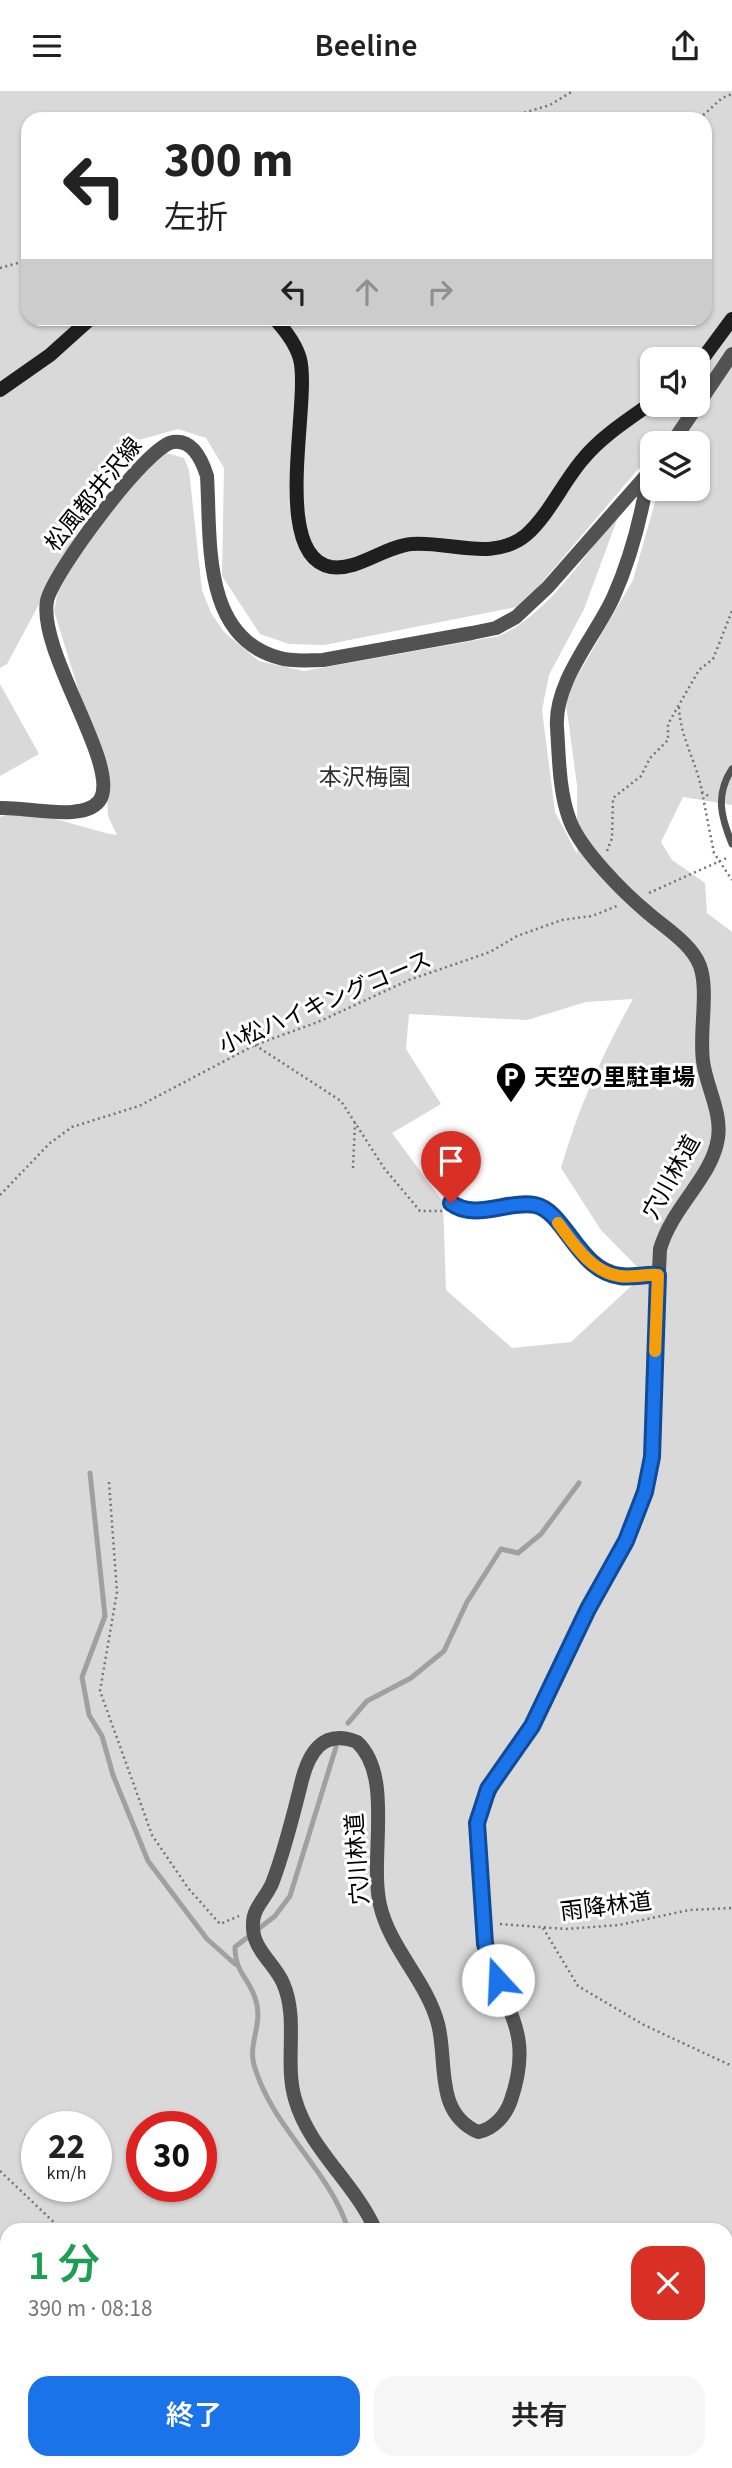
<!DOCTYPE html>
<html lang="ja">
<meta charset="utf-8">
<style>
:root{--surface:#fff;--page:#f6f6f6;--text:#222;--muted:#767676;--accent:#1a73e8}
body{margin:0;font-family:"Source Sans 3","Noto Sans JP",sans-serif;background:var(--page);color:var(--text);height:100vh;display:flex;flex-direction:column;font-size:26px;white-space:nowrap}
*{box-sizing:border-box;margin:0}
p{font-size:23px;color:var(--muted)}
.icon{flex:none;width:38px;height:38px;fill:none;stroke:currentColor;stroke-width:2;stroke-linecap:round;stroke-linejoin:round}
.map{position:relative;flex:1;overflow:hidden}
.panel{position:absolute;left:0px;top:2132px;width:733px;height:247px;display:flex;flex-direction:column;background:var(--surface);border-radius:21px 21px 0 0;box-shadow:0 2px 5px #0004}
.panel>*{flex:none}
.guide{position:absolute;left:21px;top:21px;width:691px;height:214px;border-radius:21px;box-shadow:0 2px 5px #0004;background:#fff;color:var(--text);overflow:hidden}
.tools{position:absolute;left:640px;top:256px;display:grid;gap:14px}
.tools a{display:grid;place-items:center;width:70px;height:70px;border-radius:14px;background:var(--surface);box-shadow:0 2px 5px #0004;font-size:35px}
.speed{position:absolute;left:21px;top:2020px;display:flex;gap:14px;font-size:35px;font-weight:700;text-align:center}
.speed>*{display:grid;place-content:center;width:91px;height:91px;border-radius:50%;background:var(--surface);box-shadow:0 2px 5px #0004;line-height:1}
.speed small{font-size:18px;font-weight:400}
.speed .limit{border:10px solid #d22;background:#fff;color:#111}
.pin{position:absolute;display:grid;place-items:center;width:60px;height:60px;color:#fff;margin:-72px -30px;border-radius:50% 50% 50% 0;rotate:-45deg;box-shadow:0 0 7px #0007}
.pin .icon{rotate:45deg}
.me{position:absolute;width:77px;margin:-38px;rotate:340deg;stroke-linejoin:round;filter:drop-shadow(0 0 5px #0008)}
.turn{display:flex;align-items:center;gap:24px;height:147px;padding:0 28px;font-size:32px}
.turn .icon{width:91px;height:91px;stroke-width:2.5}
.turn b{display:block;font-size:49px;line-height:60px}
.lanes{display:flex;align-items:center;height:66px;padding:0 28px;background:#0003;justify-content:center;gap:35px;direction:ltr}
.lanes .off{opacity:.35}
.round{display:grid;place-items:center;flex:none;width:74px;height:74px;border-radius:21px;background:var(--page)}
.headline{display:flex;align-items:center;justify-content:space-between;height:119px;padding:0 28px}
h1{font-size:42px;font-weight:600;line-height:52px;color:#1e9e55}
.action{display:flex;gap:14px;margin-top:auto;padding:14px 28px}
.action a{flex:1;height:80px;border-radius:21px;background:var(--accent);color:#fff;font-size:28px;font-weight:600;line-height:80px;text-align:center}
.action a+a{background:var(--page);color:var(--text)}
header{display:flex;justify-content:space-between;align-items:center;height:91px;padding:0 28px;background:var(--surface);font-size:32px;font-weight:600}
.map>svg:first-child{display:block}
.green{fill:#d9d9d9;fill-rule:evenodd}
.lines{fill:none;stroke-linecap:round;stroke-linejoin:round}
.stream{stroke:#a0a0a0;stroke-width:5}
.path{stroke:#747474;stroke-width:2.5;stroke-dasharray:2 3.5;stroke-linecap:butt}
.lane{stroke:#525252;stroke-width:7}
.street{stroke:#525252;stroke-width:14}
.secondary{stroke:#1f1f1f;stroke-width:14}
.route-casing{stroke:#114b97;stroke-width:18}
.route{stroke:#1a73e8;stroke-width:12}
.slow{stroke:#f59e0b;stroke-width:12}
.labels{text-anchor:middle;stroke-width:6;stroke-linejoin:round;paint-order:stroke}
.street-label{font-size:23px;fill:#000;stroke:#fff}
.park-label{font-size:23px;fill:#303030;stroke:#fff}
.poi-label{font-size:23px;font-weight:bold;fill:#000;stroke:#fff;text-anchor:start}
</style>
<header><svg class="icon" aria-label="menu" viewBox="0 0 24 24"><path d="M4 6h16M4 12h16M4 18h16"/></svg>Beeline<svg class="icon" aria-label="share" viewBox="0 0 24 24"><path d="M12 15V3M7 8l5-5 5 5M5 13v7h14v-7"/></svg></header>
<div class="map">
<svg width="732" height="2377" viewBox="0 0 732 2377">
<rect width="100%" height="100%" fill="#fff"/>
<path class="green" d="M0 0H732V714L683 706 661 751 672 769 705 792 707 822 732 841V2377H514L516 2371H726V2138H7V2371H507L497 2377H0V726C28 713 87 740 117 744L108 725 106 688 54 520 59 493 136 378 163 361 184 367 189 379 202 499 211 522 224 541 259 570 304 580 499 545C550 522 585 463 620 421L584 518 549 584 542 619 555 721 577 763V694L565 606 633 489 659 397H698V352H653V388L639 377 522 515 324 554 289 553 260 543 222 485 224 377 206 347 178 338 125 353 7 573 0 577ZM28 28H705V228H28ZM653 268H698V313H653ZM633 908C602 964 579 1015 561 1077L601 1139 644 1183 571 1251 512 1257 446 1199 443 1111 392 1042 441 1013 406 958 409 923 527 929 586 911ZM37 2035H96V2095H37ZM142 2035H201V2095H142Z
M0 593 39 663 0 685Z"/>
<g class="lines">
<path class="stream" d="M90 1382 105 1525 82 1586 89 1624 102 1645 113 1684 148 1770 207 1848 235 1873
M348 1632 367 1610 411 1587 444 1560 467 1511 501 1458 518 1462 541 1443 579 1392
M336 1656 290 1805 275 1825 235 1856C235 1883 250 1887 256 1910 263 1932 248 1953 254 1974 272 2037 329 2078 348 2138
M346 2377 349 2371"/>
<path class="path" d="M503 28 550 14 573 0
M699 28 722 7 732 3
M0 177 28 169
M679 616C680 647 697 671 702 701L710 706
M702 701 714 762 732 789
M607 760 612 747 613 707 641 685 650 667 668 649V633L699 579 713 568 732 520
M649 802 729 766
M255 954 341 1010 384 1077 420 1120H442
M353 1077 355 1032
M0 1104 50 1052 72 1036 139 1015 255 954 318 931 409 889 490 861 517 845 562 829 592 825 617 815
M109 1391 117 1501 100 1600 152 1744 188 1797 220 1833 239 1825
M500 1833 566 1838 619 1834 689 1819 732 1817
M543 1837 578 1895 644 1934 732 1975
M0 2080 61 2138
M726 2354 732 2342
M715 2377 718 2371"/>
<path class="lane" d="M732 678C715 704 721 726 732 753
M458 1060C452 1074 440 1096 451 1111 466 1132 517 1105 540 1116 572 1130 579 1180 620 1185 632 1187 646 1183 658 1183"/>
<path class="street" d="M672 352 732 263
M0 717C24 715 88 733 101 707 118 671 38 561 47 510 52 483 147 355 173 351 193 348 202 369 207 385 211 448 201 547 280 567 293 571 309 569 323 569L472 542 496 537 516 526 548 496 650 380
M375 2138C354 2091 309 2058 295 2008 284 1971 299 1928 283 1892 274 1871 251 1858 253 1832 253 1816 268 1805 273 1790 285 1758 293 1725 301 1693 308 1663 322 1637 357 1651 394 1685 369 1767 380 1814 390 1858 427 1890 438 1933 448 1972 434 2021 478 2041 494 2038 506 2024 511 2009 536 1936 500 1917 485 1853L477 1760V1732L482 1716 500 1679 532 1635 588 1518 626 1450 650 1381 660 1158C673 1114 712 1087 718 1047 722 1021 706 995 703 970 699 941 709 900 700 875 692 853 665 837 648 822 624 802 581 759 570 730 559 702 559 666 557 636 554 591 595 546 613 507 631 467 642 423 649 380
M420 2371 421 2377"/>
<path class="secondary" d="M275 228C285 239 296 253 300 268 311 311 270 465 331 476 358 480 385 455 412 453 449 450 494 471 526 444 549 424 563 391 583 368 602 345 629 328 653 311
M698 274 732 228
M0 299 50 264 90 228"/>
</g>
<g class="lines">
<g class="route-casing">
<path id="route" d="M451 1112C475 1130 508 1109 535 1114 565 1120 578 1180 620 1185 632 1187 645 1183 658 1184L652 1366 645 1401 626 1450 588 1518 532 1635 488 1698 477 1732 485 1853 498 1889"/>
</g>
<use href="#route" class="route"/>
<path class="slow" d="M558 1132C573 1152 591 1181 619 1185 631 1187 645 1183 658 1184L655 1260"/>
</g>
<defs>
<g id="parking-pin" transform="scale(1.575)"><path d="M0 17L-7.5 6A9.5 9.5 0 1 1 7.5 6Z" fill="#000" stroke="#fff"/><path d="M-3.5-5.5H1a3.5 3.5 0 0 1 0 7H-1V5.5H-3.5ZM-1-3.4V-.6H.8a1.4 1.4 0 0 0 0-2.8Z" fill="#fff"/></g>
</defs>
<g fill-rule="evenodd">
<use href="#parking-pin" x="511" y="986"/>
</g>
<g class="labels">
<g class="street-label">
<text transform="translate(93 403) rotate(-51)" y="8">松風都井沢線</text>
<text transform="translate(325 911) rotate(-23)" y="8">小松ハイキングコース</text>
<text transform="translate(671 1086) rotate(-61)" y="8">穴川林道</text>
<text transform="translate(357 1768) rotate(-94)" y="8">穴川林道</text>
<text transform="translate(606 1815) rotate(-7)" y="8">雨降林道</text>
</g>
<g class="park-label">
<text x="365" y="694">本沢梅園</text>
</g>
<g class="poi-label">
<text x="534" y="994">天空の里駐車場</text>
</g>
</g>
</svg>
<div class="tools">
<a><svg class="icon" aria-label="sound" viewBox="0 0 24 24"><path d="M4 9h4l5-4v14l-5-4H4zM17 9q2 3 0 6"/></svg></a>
<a><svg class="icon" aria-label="layers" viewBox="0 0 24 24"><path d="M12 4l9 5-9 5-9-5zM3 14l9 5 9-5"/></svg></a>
</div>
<div class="speed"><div>22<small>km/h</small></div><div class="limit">30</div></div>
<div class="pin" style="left:451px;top:1112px;background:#d93025"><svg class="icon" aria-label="arrive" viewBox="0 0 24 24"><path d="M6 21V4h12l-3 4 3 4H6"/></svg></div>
<svg class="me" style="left:498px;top:1889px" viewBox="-20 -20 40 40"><circle r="19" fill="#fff"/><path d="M0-13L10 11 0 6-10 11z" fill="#1a73e8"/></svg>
<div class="guide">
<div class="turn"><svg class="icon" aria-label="left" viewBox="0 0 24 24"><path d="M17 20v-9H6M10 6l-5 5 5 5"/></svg><div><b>300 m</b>左折</div></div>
<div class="lanes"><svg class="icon" aria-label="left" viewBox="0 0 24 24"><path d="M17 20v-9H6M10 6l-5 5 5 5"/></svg><svg class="icon off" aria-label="ahead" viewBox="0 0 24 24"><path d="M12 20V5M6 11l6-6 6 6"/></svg><svg class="icon off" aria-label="right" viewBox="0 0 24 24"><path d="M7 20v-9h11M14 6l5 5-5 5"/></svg></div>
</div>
<section class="panel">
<div class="headline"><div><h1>1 分</h1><p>390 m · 08:18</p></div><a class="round" style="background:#d93025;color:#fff"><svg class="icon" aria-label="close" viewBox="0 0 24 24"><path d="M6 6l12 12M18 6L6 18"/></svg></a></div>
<div class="action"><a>終了</a><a>共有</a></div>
</section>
</div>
